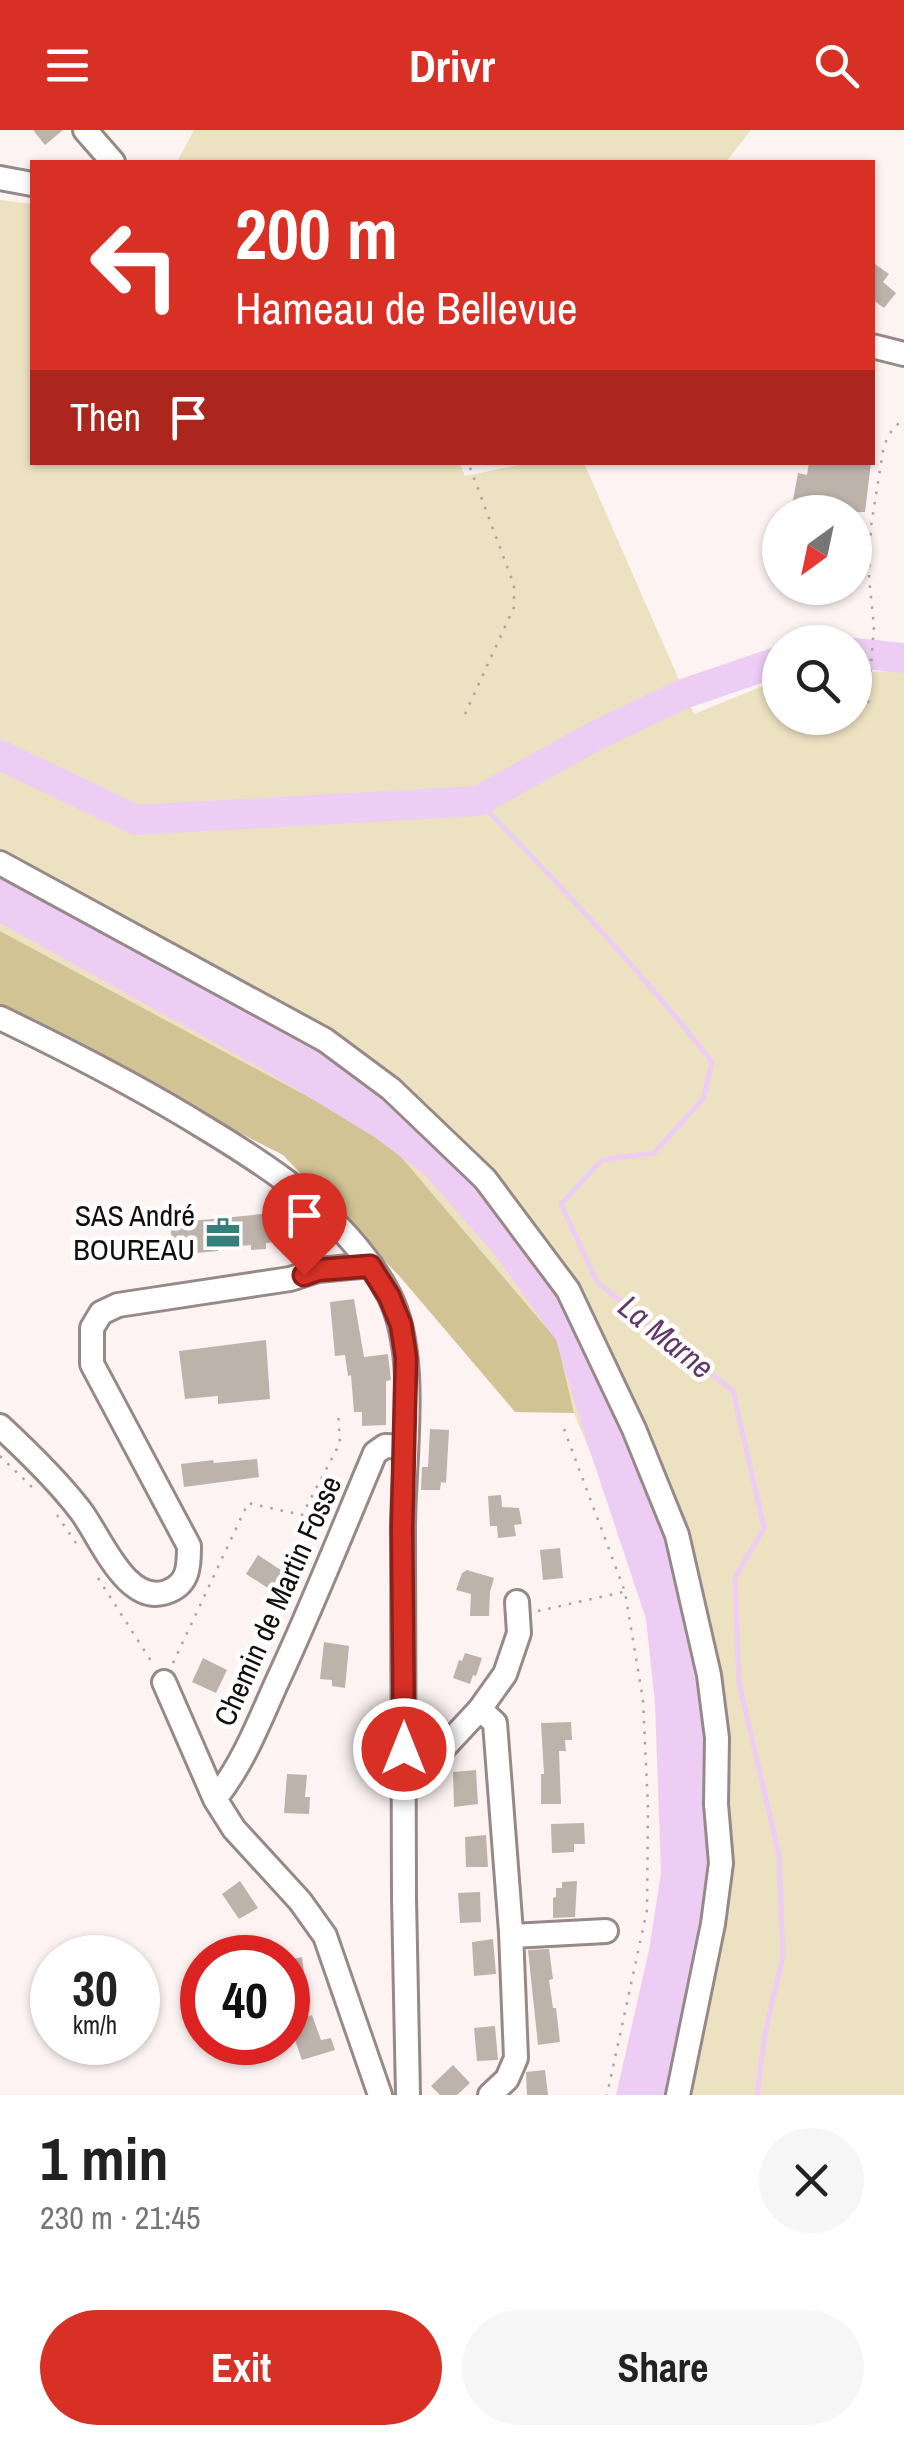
<!DOCTYPE html>
<meta charset="utf-8">
<style>
:root{--surface:#fff;--page:#f6f6f6;--text:#222;--muted:#767676;--accent:#d93025}
body{margin:0;font-family:"Archivo Narrow",sans-serif;background:var(--page);color:var(--text);height:100vh;display:flex;flex-direction:column;font-size:38px;white-space:nowrap}
*{box-sizing:border-box;margin:0}
p{font-size:32px;color:var(--muted)}
.icon{flex:none;width:55px;height:55px;fill:none;stroke:currentColor;stroke-width:2;stroke-linecap:round;stroke-linejoin:round}
.map{position:relative;height:1965px;overflow:hidden}
.details{display:flex;flex-direction:column;background:var(--surface);flex:1}
.details>*{flex:none}
.top-card{position:absolute;left:30px;top:30px;width:845px;height:305px;border-radius:0px;box-shadow:0 2px 8px #0004;background:#d93025;color:#fff;overflow:hidden}
.needle{width:65px;rotate:213deg}
.fabs{position:absolute;left:762px;top:365px;display:grid;gap:20px}
.fabs a{display:grid;place-items:center;width:110px;height:110px;border-radius:50%;background:var(--surface);box-shadow:0 2px 8px #0004;font-size:50px}
.speed{position:absolute;left:30px;top:1805px;display:flex;gap:20px;font-size:50px;font-weight:700;text-align:center}
.speed>*{display:grid;place-content:center;width:130px;height:130px;border-radius:50%;background:var(--surface);box-shadow:0 2px 8px #0004;line-height:1}
.speed small{font-size:25px;font-weight:400}
.speed .limit{border:15px solid #d22;background:#fff;color:#111}
.pin{position:absolute;display:grid;place-items:center;width:85px;height:85px;color:#fff;margin:-102px -42px;border-radius:50% 50% 50% 0;rotate:-45deg;box-shadow:0 0 10px #0007}
.pin .icon{rotate:45deg}
.me{position:absolute;width:110px;margin:-55px;rotate:0deg;stroke-linejoin:round;filter:drop-shadow(0 0 8px #0008)}
.turn{display:flex;align-items:center;gap:35px;height:210px;padding:0 40px;font-size:45px}
.turn .icon{width:130px;height:130px;stroke-width:2.5}
.turn b{display:block;font-size:70px;line-height:85px}
.then{display:flex;align-items:center;height:95px;padding:0 40px;background:#0003;gap:20px;font-size:38px}
.round{display:grid;place-items:center;flex:none;width:105px;height:105px;border-radius:52px;background:var(--page)}
.headline{display:flex;align-items:center;justify-content:space-between;height:170px;padding:0 40px}
h1{font-size:60px;font-weight:800;line-height:75px}
.cta{display:flex;gap:20px;margin-top:auto;padding:20px 40px}
.cta a{flex:1;height:115px;border-radius:60px;background:var(--accent);color:#fff;font-size:40px;font-weight:800;line-height:115px;text-align:center}
.cta a+a{background:var(--page);color:var(--text)}
header{display:flex;justify-content:space-between;align-items:center;height:130px;padding:0 40px;background:var(--accent);color:#fff;font-size:45px;font-weight:800}
.map>svg:first-child{display:block}
.green{fill:#ece1c0}
.forest{fill:#d2c395}
.water{fill:#eecdf4}
.lines{fill:none;stroke-linecap:round;stroke-linejoin:round}
.stream{stroke:#eecdf4;stroke-width:5}
.river{stroke:#eecdf4;stroke-width:30}
.building{fill:#beb3ab}
.minor-casing{stroke:#978987;stroke-width:28}
.path{stroke:#aca3a2;stroke-width:2.5;stroke-dasharray:2.5 8;stroke-linecap:butt}
.minor{stroke:#fff;stroke-width:22}
.route-casing{stroke:#8d1f18;stroke-width:25}
.route{stroke:#d93025;stroke-width:18}
.labels{text-anchor:middle;stroke-width:9;stroke-linejoin:round;paint-order:stroke}
.poi-label{font-size:30px;fill:#130e0d;stroke:#fff;text-anchor:end}
.street-label{font-size:30px;fill:#130e0d;stroke:#fff}
.water-label{font-size:32px;font-style:italic;fill:#613868;stroke:#fff}
</style>
<header><svg class="icon" aria-label="menu" viewBox="0 0 24 24"><path d="M4 6h16M4 12h16M4 18h16"/></svg>Drivr<svg class="icon" aria-label="search" viewBox="0 0 24 24"><circle cx="10" cy="10" r="6"/><path d="M15 15l6 6"/></svg></header>
<div class="map">
<svg width="904" height="1965" viewBox="0 0 904 1965">
<rect width="100%" height="100%" fill="#fdf3f2"/>
<path class="green" d="M194 0H751L726 32H177Z
M0 70 32 74V332H459L465 346 528 333H584L694 584 780 549V588H855V542L904 541V1965H668L666 1566 626 1409 574 1283 557 1210 385 1008 0 801Z"/>
<path class="forest" d="M0 801 385 1008 557 1210 574 1283 515 1282 401 1148 283 1025 0 881Z"/>
<path class="water" d="M0 738 301 903 440 1010 549 1143 656 1367 700 1525 712 1660 709 1770 667 1965H616L649 1820 661 1743 655 1573 646 1489 585 1306 556 1210 495 1125 426 1046 376 1008 276 947 0 793Z"/>
<g class="lines">
<path class="stream" d="M478 671C560 755 640 840 712 932L703 969 654 1023 602 1030 561 1074 597 1152 733 1261 764 1398 735 1447 739 1553 779 1725 783 1826 765 1903 757 1965"/>
<path class="river" d="M855 523 904 528
M0 625 136 690 478 671 595 606 683 564 780 531"/>
</g>
<path class="building" d="M33 0H63L45 15Z
M872 132 889 144 883 152 896 163 884 178 872 169Z
M809 332H871L865 382H825L792 376 798 343 807 345Z
M273 1083 275 1112 266 1113V1119L251 1120V1115L218 1118V1121L197 1123 196 1121 173 1123 170 1093Z
M354 1169 364 1227 388 1224 391 1250 386 1251V1295L362 1296V1282H354L351 1245 348 1246 345 1225 335 1226 330 1172Z
M266 1210 270 1269 218 1274V1266L185 1269 179 1221Z
M430 1299 449 1300 446 1353 441 1352 440 1360H421L422 1337H428Z
M257 1329 259 1347 184 1357 181 1334 213 1330 214 1333Z
M501 1365 502 1377 519 1378 522 1394 514 1395 516 1406 498 1408 497 1396H490L488 1366Z
M560 1418 563 1448 543 1450 540 1420Z
M258 1425 284 1442 271 1460 246 1444Z
M467 1440 494 1448 490 1462 489 1486H470L471 1464 456 1460 462 1443Z
M324 1512 349 1516 345 1558 332 1556V1550L320 1549Z
M465 1523 482 1528 476 1546 473 1545 470 1554 453 1548 459 1530 462 1531Z
M203 1528 227 1540 216 1563 192 1552Z
M571 1592 572 1610H565L566 1621H559L561 1674H541V1644H544L541 1593Z
M476 1640 478 1674 454 1677 453 1642Z
M287 1644 307 1645 305 1667H310L309 1684 284 1683Z
M584 1693 585 1714H574V1722L552 1723 551 1694Z
M486 1705 488 1737H466L465 1707Z
M240 1751 258 1778 239 1789 222 1764Z
M577 1751 575 1787 553 1788V1768L556 1767V1758H562V1752Z
M480 1762 481 1792 460 1793 458 1763Z
M493 1809 496 1844 474 1846 472 1812Z
M549 1819 553 1849 549 1850 553 1878H556L560 1912 538 1915 528 1820Z
M302 1827 304 1842 288 1844V1830Z
M312 1885 321 1910 331 1908 335 1920 302 1930 289 1893Z
M495 1896 498 1930 477 1931 474 1898Z
M453 1935 470 1953 457 1965H440L431 1956Z
M545 1940 548 1965H527L526 1942Z"/>
<g class="lines">
<g class="minor-casing">
<path id="minor" d="M85 0 113 32
M0 48 32 54
M872 216 904 224
M0 733 325 910 391 959 485 1049 568 1160 634 1299 677 1405 709 1545 717 1608 716 1674 721 1733 713 1794 678 1965
M0 888C71 922 141 958 207 999 278 1042 349 1089 389 1165 421 1227 402 1335 403 1405 403 1526 403 1647 404 1768 405 1834 407 1899 408 1965
M0 1296C28 1322 57 1350 80 1380 101 1407 127 1479 169 1461 189 1453 189 1435 189 1416L92 1234V1198L101 1183 118 1175 290 1149 318 1140 371 1135
M164 1552 215 1669 234 1699 300 1771 325 1806 380 1965
M404 1645H413L425 1638 480 1579
M215 1669C243 1634 259 1592 277 1552 312 1477 343 1399 375 1323L385 1316 406 1317
M512 1806 606 1801
M490 1965 507 1949 516 1928 511 1802 495 1593 480 1579 505 1544 519 1503 517 1472"/>
</g>
<path class="path" d="M868 573 874 496 869 448 871 396 884 315 892 300 904 288
M465 584 514 477V455L468 332
M564 1299 625 1462 643 1570 648 1678 647 1780 607 1965
M0 1326 36 1361
M57 1385 78 1416
M98 1448 153 1534
M538 1481 623 1462
M173 1533 248 1373 302 1385 340 1313 338 1280"/>
<use href="#minor" class="minor"/>
</g>
<g class="lines">
<g class="route-casing">
<path id="route" d="M304 1145 318 1140 370 1136 389 1166 401 1195 406 1228 402 1398 404 1619"/>
</g>
<use href="#route" class="route"/>
</g>
<defs>
<g id="office-bare" transform="scale(2.7)"><path d="M-6-3h4V-5.5h4V-3h4V5H-6ZM-1-4.5V-3h2v-1.5ZM-6 0V1H6V0Z" fill="#377f7a" stroke="#fff" stroke-width="2.5" paint-order="stroke"/></g>
</defs>
<g fill-rule="evenodd">
<use href="#office-bare" x="223" y="1103"/>
</g>
<g class="labels">
<g class="poi-label">
<text x="195" y="1096">SAS André<tspan x="195" dy="34">BOUREAU</tspan></text>
</g>
<g class="street-label">
<text transform="translate(278 1471) rotate(-66)" y="10">Chemin de Martin Fosse</text>
</g>
<g class="water-label">
<text transform="translate(666 1207) rotate(39)" y="11">La Marne</text>
</g>
</g>
</svg>
<div class="fabs">
<a><svg class="needle" viewBox="-14 -14 28 28"><path d="M0-13l5 13h-10z" fill="#e53935"/><path d="M0 13l5-13h-10z" fill="#767676"/></svg></a>
<a><svg class="icon" aria-label="search" viewBox="0 0 24 24"><circle cx="10" cy="10" r="6"/><path d="M15 15l6 6"/></svg></a>
</div>
<div class="speed"><div>30<small>km/h</small></div><div class="limit">40</div></div>
<div class="pin" style="left:304px;top:1145px;background:#d93025"><svg class="icon" aria-label="arrive" viewBox="0 0 24 24"><path d="M6 21V4h12l-3 4 3 4H6"/></svg></div>
<svg class="me" style="left:404px;top:1619px" viewBox="-20 -20 40 40"><circle r="17" fill="#d93025" stroke="#fff" stroke-width="3"/><path d="M0-11L8 9 0 5-8 9z" fill="#fff"/></svg>
<div class="top-card">
<div class="turn"><svg class="icon" aria-label="left" viewBox="0 0 24 24"><path d="M17 20v-9H6M10 6l-5 5 5 5"/></svg><div><b>200 m</b>Hameau de Bellevue</div></div>
<div class="then">Then<svg class="icon" aria-label="arrive" viewBox="0 0 24 24"><path d="M6 21V4h12l-3 4 3 4H6"/></svg></div>
</div>
</div>
<section class="details">
<div class="headline"><div><h1>1 min</h1><p>230 m · 21:45</p></div><a class="round"><svg class="icon" aria-label="close" viewBox="0 0 24 24"><path d="M6 6l12 12M18 6L6 18"/></svg></a></div>
<div class="cta"><a>Exit</a><a>Share</a></div>
</section>
